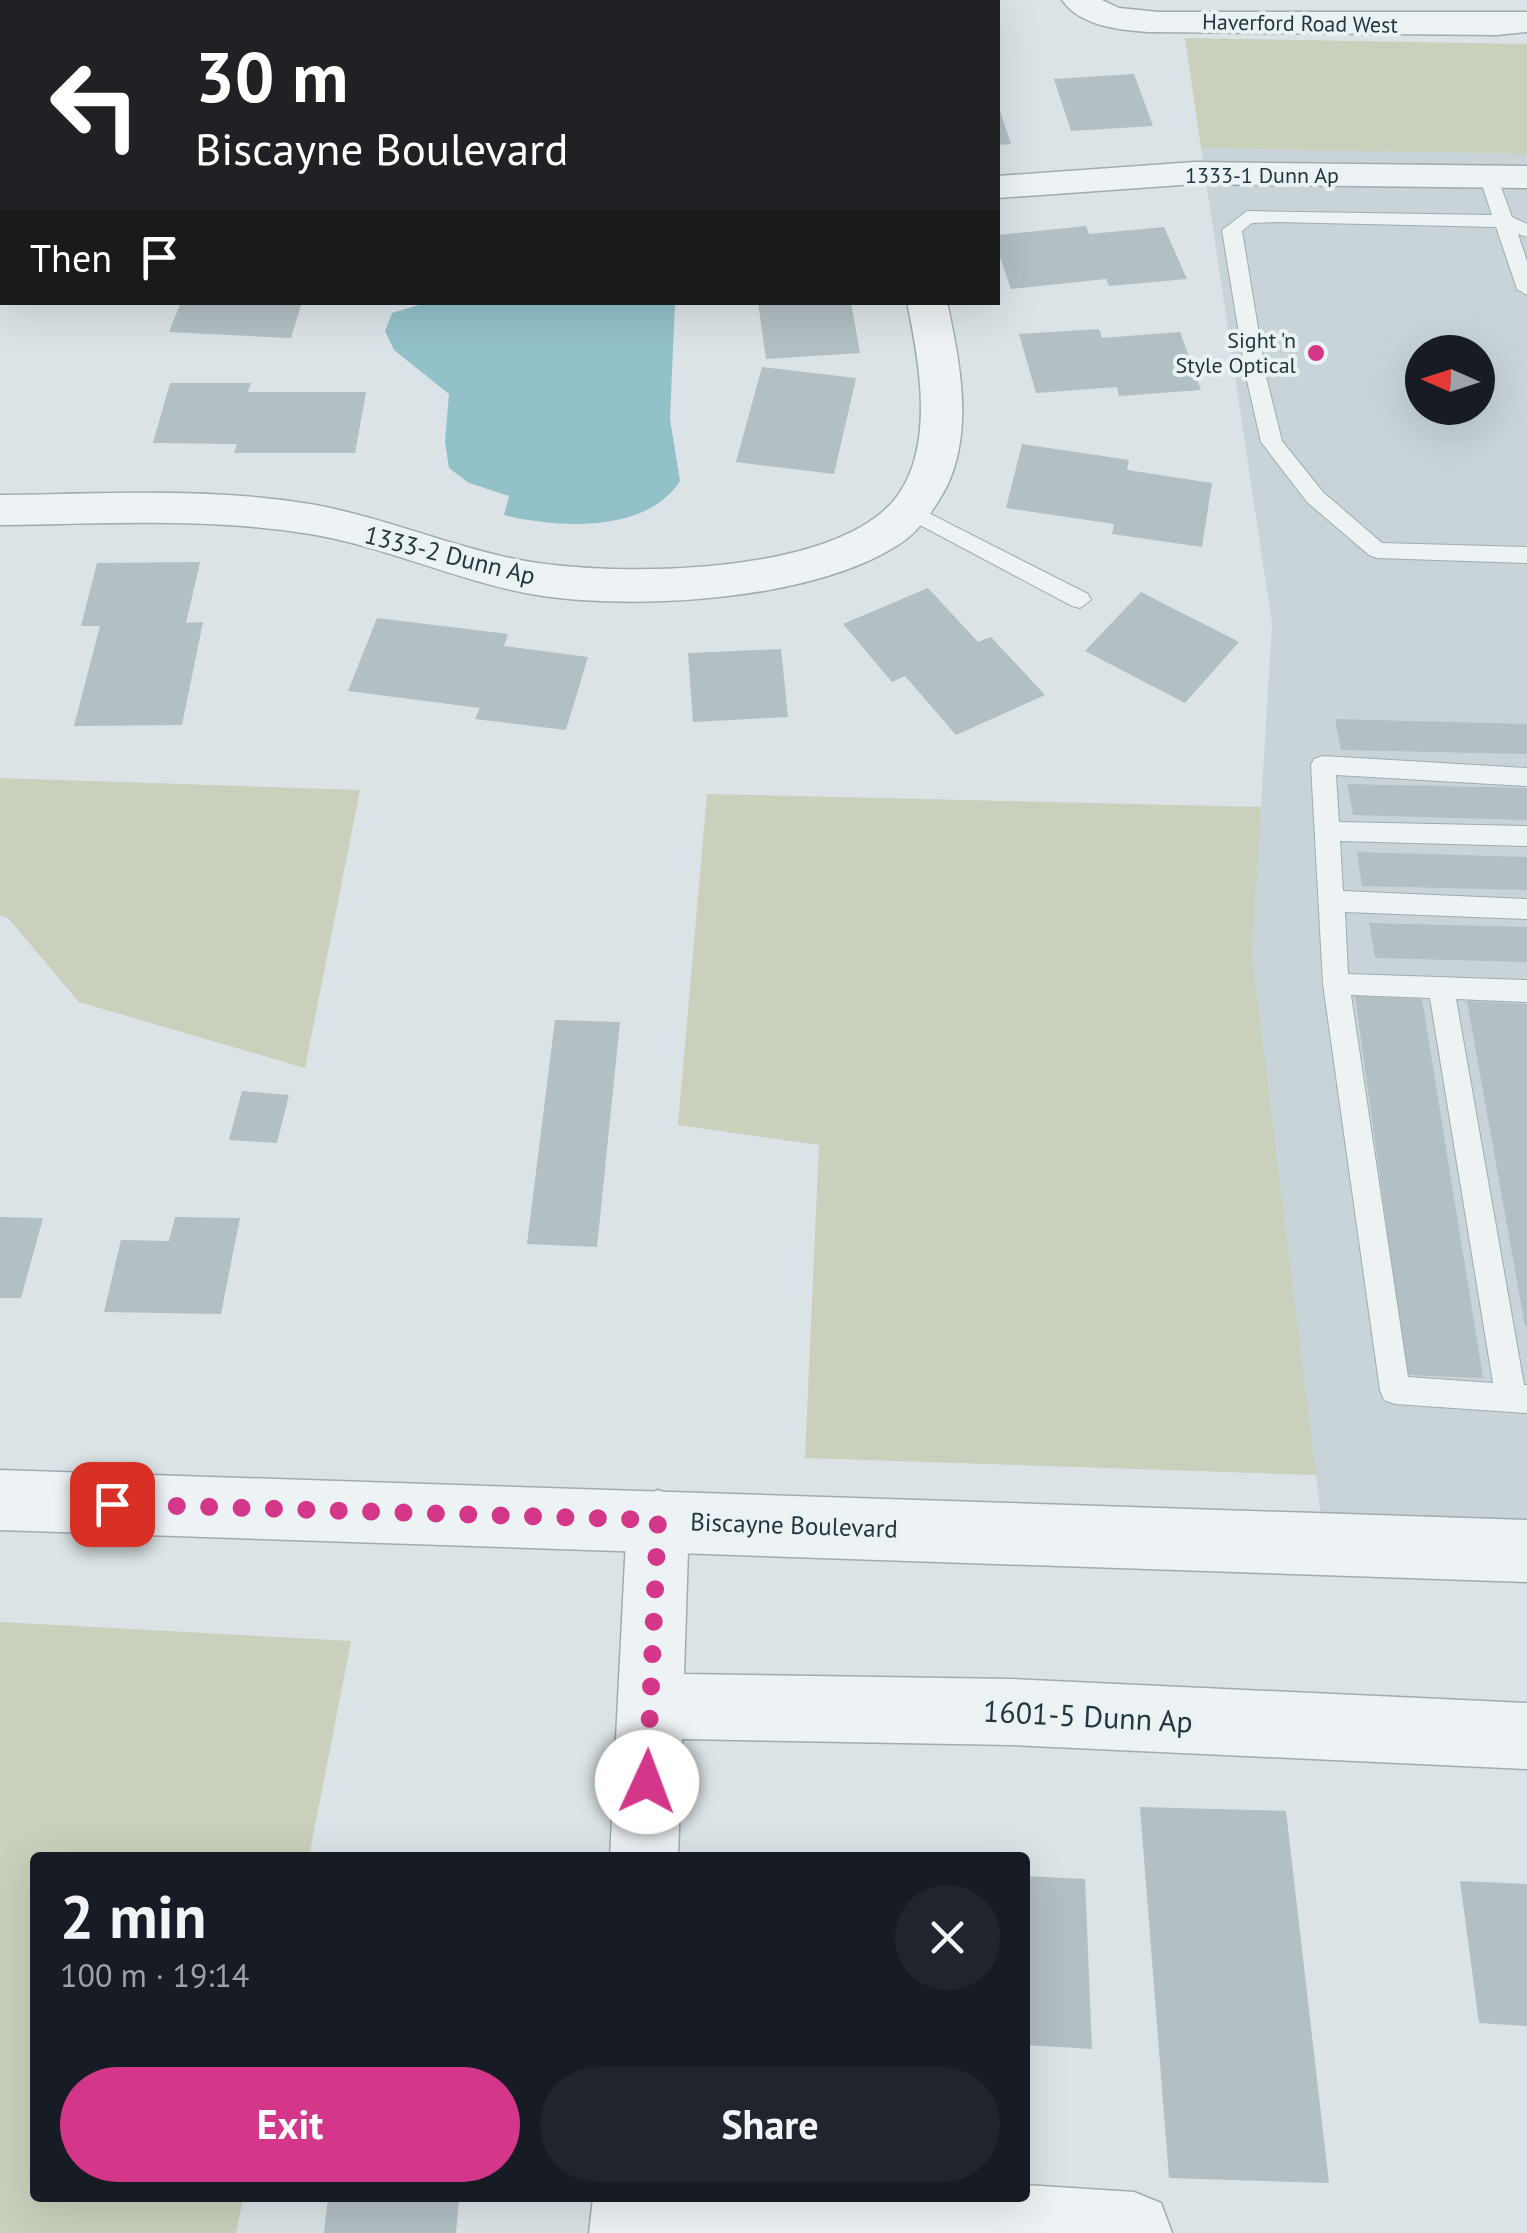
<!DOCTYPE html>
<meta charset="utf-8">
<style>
:root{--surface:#171b24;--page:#20242c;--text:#f1f3f6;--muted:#9ea1a6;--accent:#d43789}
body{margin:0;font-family:"PT Sans",sans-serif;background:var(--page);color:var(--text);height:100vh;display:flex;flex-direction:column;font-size:38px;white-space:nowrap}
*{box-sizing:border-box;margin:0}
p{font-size:32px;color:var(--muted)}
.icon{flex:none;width:55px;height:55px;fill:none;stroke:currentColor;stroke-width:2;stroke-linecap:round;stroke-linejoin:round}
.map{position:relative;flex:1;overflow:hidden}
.details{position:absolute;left:30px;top:1852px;width:1000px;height:350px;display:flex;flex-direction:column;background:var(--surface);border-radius:10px;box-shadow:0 10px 40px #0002}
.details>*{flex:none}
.hud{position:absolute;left:0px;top:0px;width:1000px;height:305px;box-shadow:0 10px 40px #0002;background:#202124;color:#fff;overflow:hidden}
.needle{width:65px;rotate:273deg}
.buttons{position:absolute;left:1405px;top:335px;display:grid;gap:20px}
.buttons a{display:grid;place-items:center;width:90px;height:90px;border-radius:50%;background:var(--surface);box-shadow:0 10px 40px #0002;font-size:50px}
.pin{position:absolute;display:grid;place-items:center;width:85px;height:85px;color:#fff;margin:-42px;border-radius:20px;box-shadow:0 5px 15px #0006}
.me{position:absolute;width:110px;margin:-55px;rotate:2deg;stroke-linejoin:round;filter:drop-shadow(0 0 8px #0008)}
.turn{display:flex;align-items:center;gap:35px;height:210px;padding:0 30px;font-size:45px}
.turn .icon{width:130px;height:130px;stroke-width:2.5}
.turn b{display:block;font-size:70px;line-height:85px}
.then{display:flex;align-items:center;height:95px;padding:0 30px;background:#0003;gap:20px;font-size:38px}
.round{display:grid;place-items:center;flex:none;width:105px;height:105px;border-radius:52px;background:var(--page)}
.summary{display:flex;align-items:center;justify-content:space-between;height:170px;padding:0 30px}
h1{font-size:60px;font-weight:600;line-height:75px}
.button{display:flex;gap:20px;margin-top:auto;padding:20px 30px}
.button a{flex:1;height:115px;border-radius:60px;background:var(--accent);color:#fff;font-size:40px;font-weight:600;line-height:115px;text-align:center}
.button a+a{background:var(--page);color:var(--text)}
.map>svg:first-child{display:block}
.built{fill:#c8d4d8;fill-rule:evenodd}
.green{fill:#c9d0bb}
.water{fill:#93c1c9}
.building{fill:#b2bfc3}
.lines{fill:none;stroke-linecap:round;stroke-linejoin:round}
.service-casing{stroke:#a0acb0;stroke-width:2}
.minor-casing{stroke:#a0acb0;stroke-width:3}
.tertiary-casing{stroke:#a0acb0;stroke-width:3}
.service{fill:#edf2f4;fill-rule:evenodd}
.minor{fill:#edf2f4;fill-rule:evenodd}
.tertiary{fill:#edf2f4;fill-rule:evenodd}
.route{stroke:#d43789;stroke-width:18;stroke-dasharray:0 32.4}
.poi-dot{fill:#d43789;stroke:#eaf2f4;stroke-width:4}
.labels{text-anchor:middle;stroke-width:8;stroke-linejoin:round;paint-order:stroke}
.far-street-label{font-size:22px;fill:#24363d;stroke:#eaf2f4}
.far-poi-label{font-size:22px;fill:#24363d;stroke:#eaf2f4;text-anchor:end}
.street-label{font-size:25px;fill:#24363d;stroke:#eaf2f4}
.near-street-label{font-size:30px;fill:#24363d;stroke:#eaf2f4}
</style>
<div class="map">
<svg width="1527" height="2233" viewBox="0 0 1527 2233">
<rect width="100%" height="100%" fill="#dbe3e6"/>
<path class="built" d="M1201 148 1527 154V1523L1321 1517 1252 955 1272 624ZM1422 352H1478V408H1422Z"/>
<path class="green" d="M0 0H479L2 2 0 294Z
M1185 38 1527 44V154L1201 148Z
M0 778 360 790 305 1068 79 1002 8 918 0 916Z
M707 794 1261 807 1252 955 1316 1475 805 1458 819 1145 678 1125Z
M0 1622 351 1641 309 1857 35 1858V2198H243L236 2233H0Z"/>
<path class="water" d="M429 302 675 303 670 419 680 481C646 534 558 528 504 515L509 496 469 483 449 468 445 442 449 394 394 350 385 331 392 313Z"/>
<path class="building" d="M1134 74 1153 126 1071 131 1054 79Z
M998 105 1011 144 998 145Z
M1086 226 1089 234 1164 227 1187 279 1109 286 1106 279 1011 289 998 252V235Z
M181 302H302L291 338 169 332Z
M758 302H851L860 353 766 359Z
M1099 329 1102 338 1180 332 1201 390 1119 396 1117 387 1036 393 1019 334Z
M762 367 856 378 834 474 736 462Z
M170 383H251L248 392H366L355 453H234L237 444 153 443Z
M1022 444 1129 460 1127 470 1212 483 1202 547 1112 534 1114 524 1006 508Z
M200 562 186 623 203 622 182 725 74 726 100 626H81L97 563Z
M928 588 978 642 991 637 1045 695 956 735 905 676 892 682 843 624Z
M1141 592 1239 642 1185 703 1085 651Z
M377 618 508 634 504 646 588 657 566 730 475 719 480 708 348 691Z
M781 649 788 717 693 722 688 653Z
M1335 719 1527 724V754L1341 750Z
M1347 784 1527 788V820L1353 815Z
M1357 852 1527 857V890L1362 886Z
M1369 923 1527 927V962L1375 958Z
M1355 996 1422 999 1483 1378 1407 1375Z
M1467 1001 1527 1004V1326H1525Z
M555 1020 620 1022 597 1247 527 1244Z
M242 1091 289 1095 277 1143 229 1140Z
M0 1217 43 1218 21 1298H0Z
M175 1217 240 1218 221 1314 104 1312 121 1240 169 1241Z
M1140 1807 1286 1811 1329 2183 1169 2178Z
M1025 1876 1085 1879 1092 2049 1025 2045Z
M1460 1881 1527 1884V2026L1479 2023Z
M328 2198H459L456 2233H324Z"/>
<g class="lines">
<g class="service-casing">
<path id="service" d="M1488 170 1497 176 1512 217 1527 224V237L1518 234 1527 261V295L1517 289 1496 227 1277 222 1252 223 1242 231 1266 376 1282 441 1323 492 1382 543 1527 547V563L1377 558 1369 555 1307 502 1261 442 1246 376 1222 230 1247 211 1492 215 1479 176Z
M911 504 1088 594 1091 600 1080 608 1072 606 903 516 900 511Z
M1323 756 1527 768V786L1336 775 1339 822 1527 826V846L1340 841 1343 891 1527 899V919L1345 912 1348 974 1527 980V1002L1456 999 1524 1385H1527V1413L1395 1404 1384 1400 1380 1390 1323 984 1311 765 1314 759ZM1351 995 1430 998 1493 1383 1408 1377Z"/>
</g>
<g class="minor-casing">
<path id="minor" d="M1062 0H1102L1119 8 1159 12H1527V32L1497 35 1148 32C1119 30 1080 26 1062 0Z
M1195 162 1527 166V188L1195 184 998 198V176Z
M907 302H947C960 361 974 432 946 488 934 510 919 532 898 545 812 600 642 610 543 596 463 584 389 547 310 534 208 517 103 524 0 525V495C103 494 208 487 310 504 380 516 446 545 515 559 606 578 839 578 898 495 935 443 919 360 907 302Z
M658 1490 680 1499 689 1520 684 1674 1011 1679 1527 1703V1769L1011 1745 682 1739 678 1858H610L627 1520 636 1499Z
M1025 2185 1134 2192 1161 2203 1172 2233H589L593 2198H1025Z"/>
</g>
<g class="tertiary-casing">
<path id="tertiary" d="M0 1470 1527 1520V1582L0 1530Z"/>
</g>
<use href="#service" class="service"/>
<use href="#minor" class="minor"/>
<use href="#tertiary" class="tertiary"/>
</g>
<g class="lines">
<path class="route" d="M112 1504 658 1520 647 1782"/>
</g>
<circle class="poi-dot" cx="1316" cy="353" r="10"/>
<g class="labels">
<g class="far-street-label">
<text transform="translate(1300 23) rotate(1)" y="8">Haverford Road West</text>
<text x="1262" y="183">1333-1 Dunn Ap</text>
</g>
<g class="far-poi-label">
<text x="1296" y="348">Sight 'n<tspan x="1296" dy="25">Style Optical</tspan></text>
</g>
<g class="street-label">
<text transform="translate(450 555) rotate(14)" y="9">1333-2 Dunn Ap</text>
<text transform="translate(794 1525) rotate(2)" y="9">Biscayne Boulevard</text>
</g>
<g class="near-street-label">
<text transform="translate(1088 1717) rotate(3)" y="10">1601-5 Dunn Ap</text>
</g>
</g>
</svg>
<div class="buttons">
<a><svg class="needle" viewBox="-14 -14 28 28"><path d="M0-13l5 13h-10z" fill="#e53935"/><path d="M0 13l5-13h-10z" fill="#9ea1a6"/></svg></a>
</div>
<div class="pin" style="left:112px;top:1504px;background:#d93025"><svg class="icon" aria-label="arrive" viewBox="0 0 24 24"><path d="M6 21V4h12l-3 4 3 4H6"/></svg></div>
<svg class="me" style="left:647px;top:1782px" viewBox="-20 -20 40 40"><circle r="19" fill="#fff"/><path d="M0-13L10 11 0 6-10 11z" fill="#d43789"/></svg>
<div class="hud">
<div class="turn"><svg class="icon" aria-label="left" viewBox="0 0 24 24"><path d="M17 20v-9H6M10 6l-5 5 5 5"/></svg><div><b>30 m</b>Biscayne Boulevard</div></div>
<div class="then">Then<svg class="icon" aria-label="arrive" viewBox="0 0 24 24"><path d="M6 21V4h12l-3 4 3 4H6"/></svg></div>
</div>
<section class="details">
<div class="summary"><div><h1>2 min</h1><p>100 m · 19:14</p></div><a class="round"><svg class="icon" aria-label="close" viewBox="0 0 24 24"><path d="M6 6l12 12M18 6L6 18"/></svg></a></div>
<div class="button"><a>Exit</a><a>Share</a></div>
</section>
</div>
